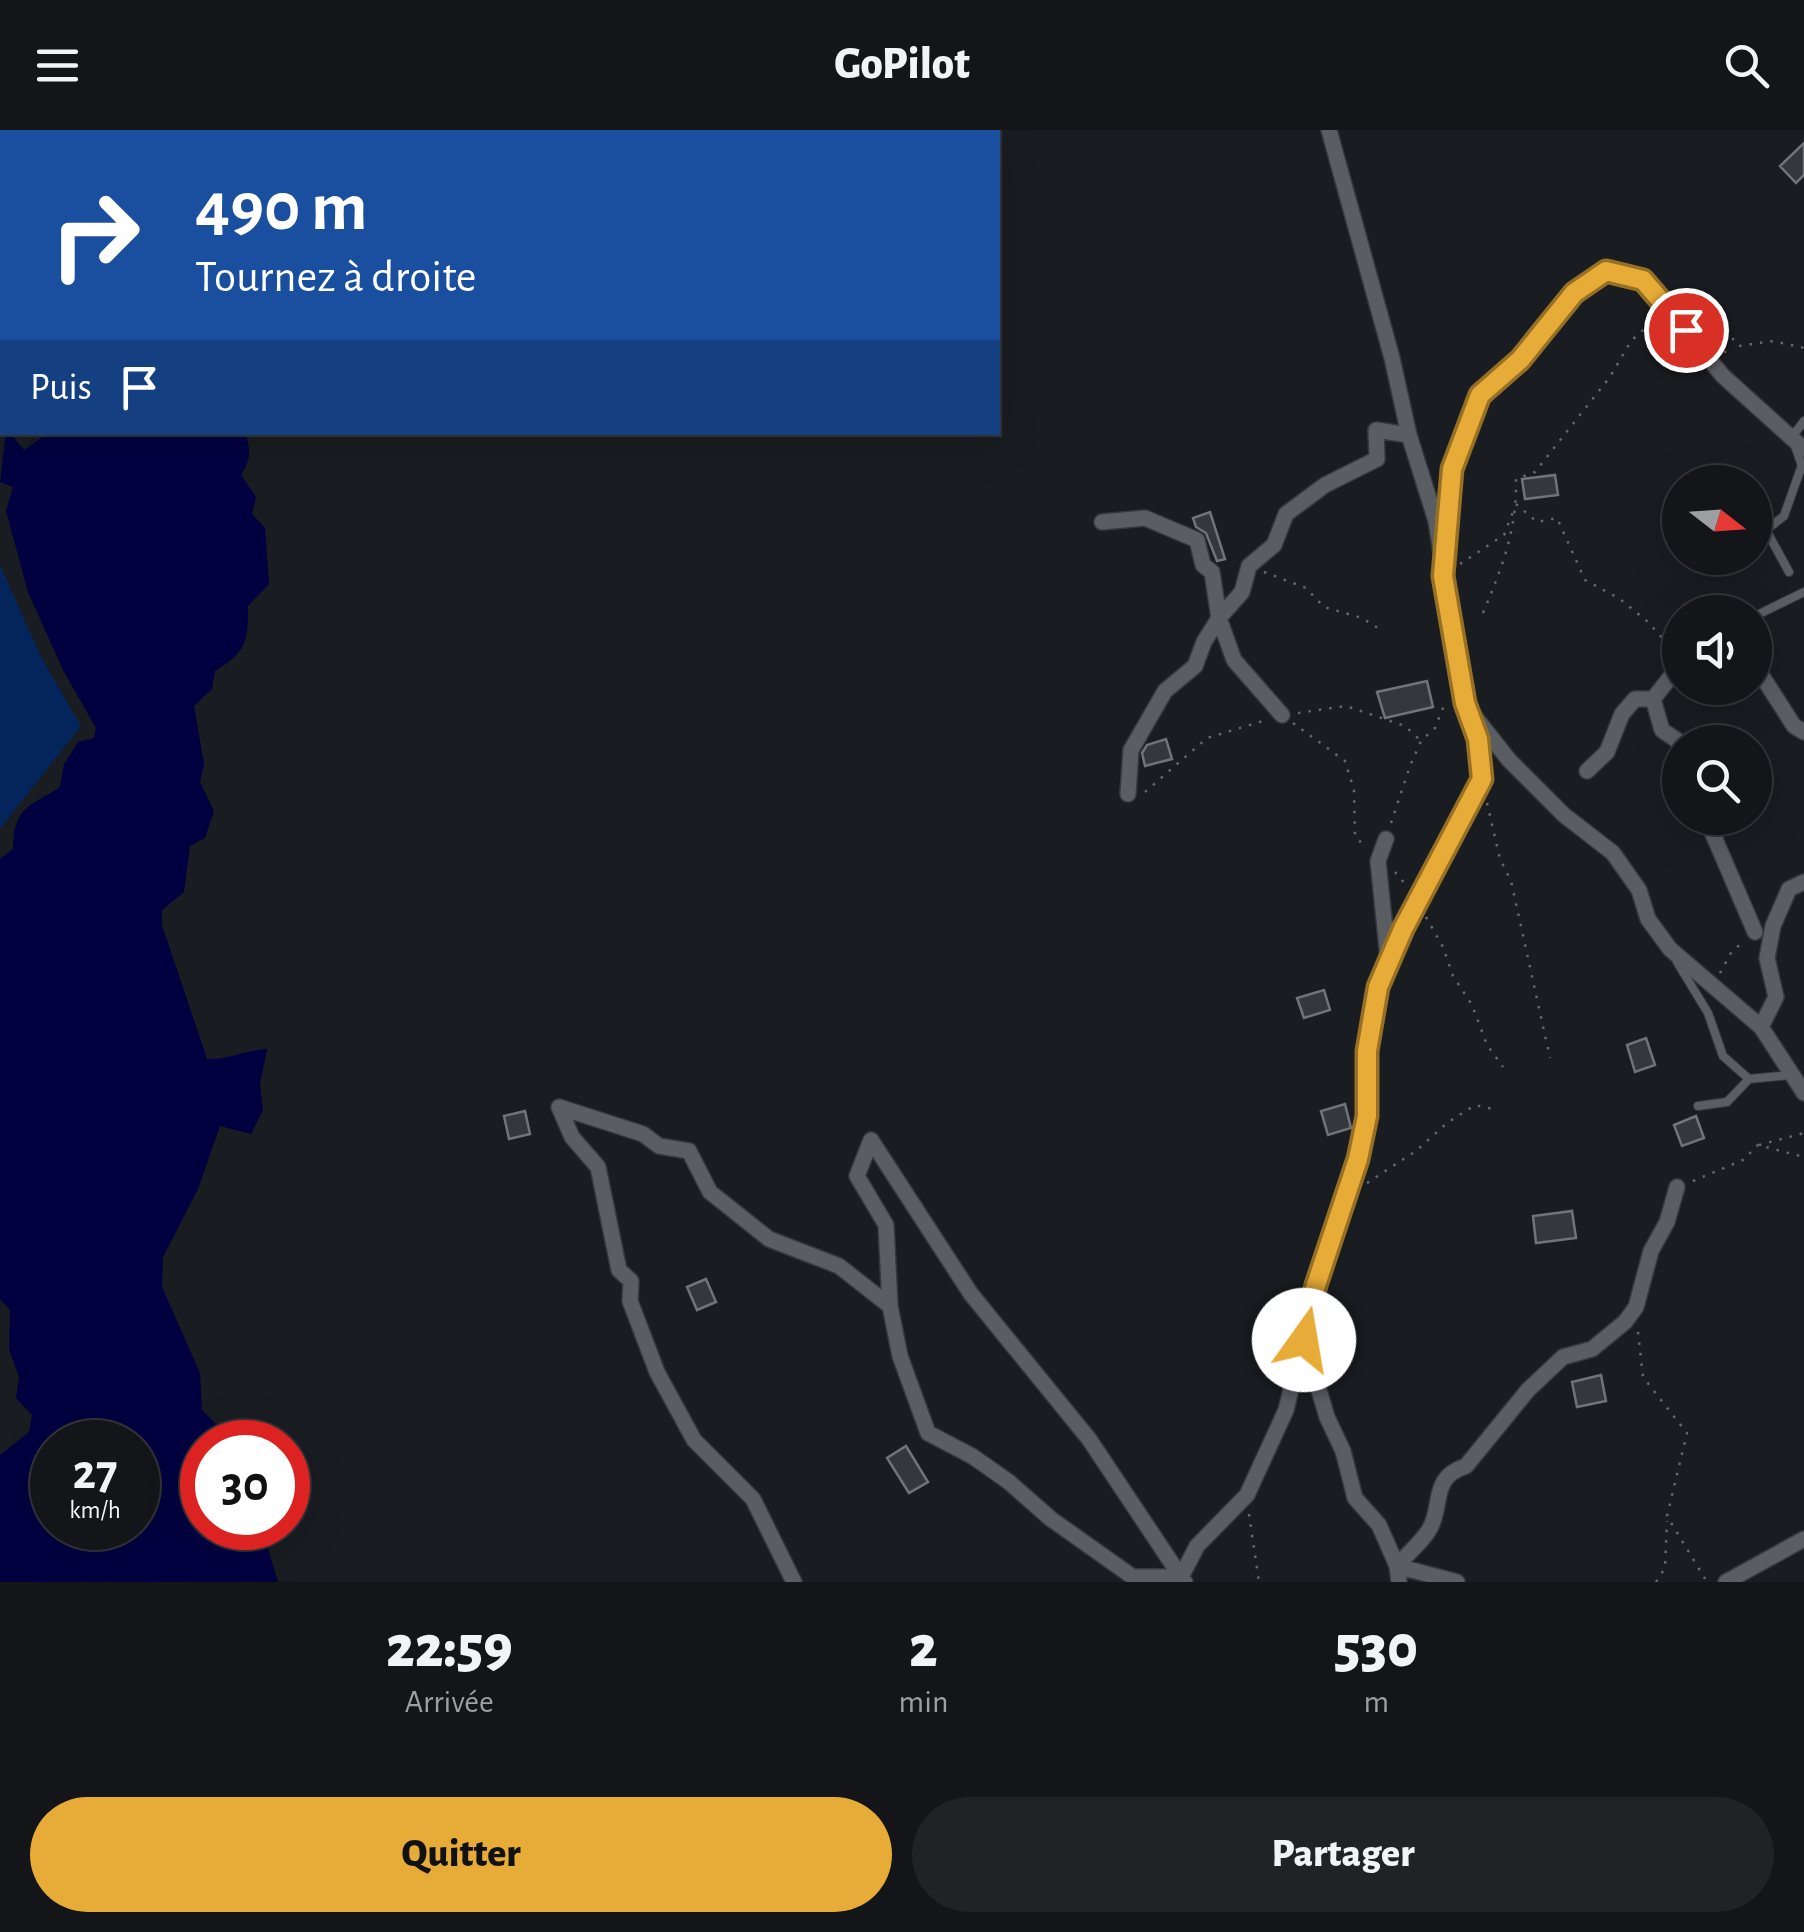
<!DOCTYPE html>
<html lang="fr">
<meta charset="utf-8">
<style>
:root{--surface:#131518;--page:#202225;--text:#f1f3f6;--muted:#9d9fa2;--line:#323437;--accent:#e7ac37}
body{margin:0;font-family:"Alegreya Sans",sans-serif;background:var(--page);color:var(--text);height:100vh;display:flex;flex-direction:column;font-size:38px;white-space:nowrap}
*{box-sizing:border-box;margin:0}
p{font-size:32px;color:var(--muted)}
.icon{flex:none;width:55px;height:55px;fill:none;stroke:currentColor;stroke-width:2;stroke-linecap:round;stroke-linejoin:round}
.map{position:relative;height:1452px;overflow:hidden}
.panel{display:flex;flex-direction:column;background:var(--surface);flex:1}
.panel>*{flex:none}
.banner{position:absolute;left:0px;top:0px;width:1000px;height:305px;box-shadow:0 10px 40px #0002,0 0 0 2px var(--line);background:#1a4fa0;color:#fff;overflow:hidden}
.needle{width:65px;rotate:107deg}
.controls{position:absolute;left:1662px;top:335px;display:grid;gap:20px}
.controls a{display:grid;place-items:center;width:110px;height:110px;border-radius:50%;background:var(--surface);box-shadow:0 10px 40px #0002,0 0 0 2px var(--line);font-size:50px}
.speed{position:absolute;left:30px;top:1290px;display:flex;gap:20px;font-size:50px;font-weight:700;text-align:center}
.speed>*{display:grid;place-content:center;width:130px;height:130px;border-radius:50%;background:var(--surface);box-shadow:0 10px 40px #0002,0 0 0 2px var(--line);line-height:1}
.speed small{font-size:25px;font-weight:400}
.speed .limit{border:15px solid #d22;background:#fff;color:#111}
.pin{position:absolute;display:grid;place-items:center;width:85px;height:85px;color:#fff;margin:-42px;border:5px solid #fff;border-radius:50%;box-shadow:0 2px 10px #0007}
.me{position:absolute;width:110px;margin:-55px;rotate:13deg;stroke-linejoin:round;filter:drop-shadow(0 0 8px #0008)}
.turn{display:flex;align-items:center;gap:35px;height:210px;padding:0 30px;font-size:45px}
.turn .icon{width:130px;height:130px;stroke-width:2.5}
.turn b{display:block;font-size:70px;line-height:85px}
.then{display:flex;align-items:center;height:95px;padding:0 30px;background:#0003;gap:20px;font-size:38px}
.eta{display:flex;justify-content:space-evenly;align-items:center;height:170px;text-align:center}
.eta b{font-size:60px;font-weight:800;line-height:70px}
.action{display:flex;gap:20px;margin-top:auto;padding:20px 30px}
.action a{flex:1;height:115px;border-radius:60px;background:var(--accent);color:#111;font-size:40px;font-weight:800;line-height:115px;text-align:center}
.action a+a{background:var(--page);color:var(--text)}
header{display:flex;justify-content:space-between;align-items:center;height:130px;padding:0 30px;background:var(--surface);font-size:45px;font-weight:800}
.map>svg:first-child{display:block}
.green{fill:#04255b}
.water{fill:#000040;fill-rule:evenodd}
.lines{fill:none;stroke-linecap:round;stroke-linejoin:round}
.stream{stroke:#000040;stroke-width:5}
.building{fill:#34373c;stroke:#707479;stroke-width:2.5}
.service-casing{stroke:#37383c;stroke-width:10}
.minor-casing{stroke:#37383c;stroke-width:18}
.path{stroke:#65686c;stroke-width:2.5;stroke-dasharray:2.5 8;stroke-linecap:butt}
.service{stroke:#5a5d62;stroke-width:8}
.minor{stroke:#5a5d62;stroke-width:15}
.route-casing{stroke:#967024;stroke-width:25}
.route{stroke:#e7ac37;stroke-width:18}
</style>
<header><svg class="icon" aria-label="menu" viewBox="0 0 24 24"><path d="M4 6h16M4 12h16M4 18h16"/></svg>GoPilot<svg class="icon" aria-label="search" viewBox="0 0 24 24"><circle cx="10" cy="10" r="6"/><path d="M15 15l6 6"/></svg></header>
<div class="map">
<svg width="1804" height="1452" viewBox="0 0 1804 1452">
<rect width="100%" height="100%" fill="#191c20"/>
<path class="green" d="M0 0H460L462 2H2L0 294Z
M0 435 41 527 81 596 0 699Z"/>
<path class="water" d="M6 302 10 303 24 320 41 308 42 302 245 303C251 320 251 329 241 345L256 367 252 384 265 398 269 454 248 476C248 512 247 521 215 541L212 559 194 576 204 634 200 652 214 681 205 708 190 716 184 762 162 780V795L207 929C228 930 246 920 267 919L260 954 263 980 251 1004 220 996 198 1059 163 1127 162 1157 200 1243 202 1280 234 1312H202V1398H262L278 1452H0V1325L29 1302 32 1285 16 1268 19 1247 9 1219 10 1180 0 1169V729L13 719C14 676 28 678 60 657L64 634 78 612 94 608 96 598 64 542 28 462 6 381 13 357 0 352ZM52 1312H138V1398H52Z"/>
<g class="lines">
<path class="stream" d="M105 2 106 0"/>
</g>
<path class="building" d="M1804 13V45L1796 53 1780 36Z
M1555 345 1558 365 1525 369 1522 349Z
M1210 382 1225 429 1217 431 1206 403 1196 397 1193 388Z
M1427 551 1433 577 1385 588 1377 562Z
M1166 609 1172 629 1145 636 1142 623 1147 615Z
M1324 860 1330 880 1304 888 1297 868Z
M1646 908 1655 935 1635 942 1627 915Z
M1345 974 1351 998 1328 1005 1321 981Z
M525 981 530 1004 509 1009 504 986Z
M1696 986 1704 1008 1682 1016 1674 995Z
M1572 1081 1576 1108 1536 1113 1533 1086Z
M706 1149 716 1172 697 1180 687 1157Z
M1601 1245 1606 1271 1577 1277 1572 1252Z
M906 1316 928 1352 909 1363 887 1328Z"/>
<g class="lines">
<g class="service-casing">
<path id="service" d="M1802 336 1792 307 1804 291
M1789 442 1766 400 1784 386 1802 335
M1755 486 1804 462
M1677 832 1708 883 1723 926 1749 949
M1698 976 1727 972 1749 949 1791 945"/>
</g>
<g class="minor-casing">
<path id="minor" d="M1102 392 1145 388 1197 410 1203 435 1212 442 1219 488 1204 512 1195 536 1165 561 1131 620 1128 664
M1446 413 1452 339 1481 265 1520 230 1574 163 1606 141 1643 150 1723 246 1804 319
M1680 535 1653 569 1662 600 1678 611 1680 617
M1755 544 1762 546 1794 596 1804 602
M1282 585 1234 530 1219 488 1242 462 1249 436 1274 415 1286 384 1325 355 1377 329 1376 300 1409 305
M1475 587 1509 630 1564 685 1613 723 1639 760 1648 789 1670 819 1761 897 1804 963
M1587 641 1607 622 1622 584 1635 569H1653
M1706 688 1755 802
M1386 709 1378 731 1388 828
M1761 897 1776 867 1767 828 1773 796 1789 759 1804 752
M890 1176 886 1095 857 1046 871 1010 971 1164 1089 1309 1181 1447H1175
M1304 1210 1327 1287 1343 1321 1355 1368 1379 1395 1397 1436 1399 1452
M1397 1436C1407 1424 1421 1413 1429 1400 1444 1376 1429 1348 1466 1336L1528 1260 1563 1227 1592 1219 1625 1192 1636 1177 1651 1121 1667 1092 1677 1057
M1397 1436 1457 1452
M794 1452 753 1369 694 1310 657 1242 630 1171 631 1151 619 1140 598 1037 572 1007 559 977 643 1004 659 1016 689 1021 710 1062 769 1109 839 1136 890 1176 900 1226 928 1303 972 1326 1009 1352 1051 1389 1133 1447H1165
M1185 1452 1181 1447 1197 1416 1247 1365 1286 1280 1316 1155 1358 1029 1367 986V921L1378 857 1388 828 1481 649 1478 609 1465 573 1436 391 1409 305 1392 228 1329 0
M1726 1452 1804 1409"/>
</g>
<path class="path" d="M1725 223 1726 201 1739 216 1773 211 1804 218
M1516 374 1537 392 1557 388 1585 450 1620 469 1648 492 1665 511 1680 520
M1460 434 1504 405 1513 382
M1264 442 1306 458 1324 477 1362 488 1381 500
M1483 483C1502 437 1517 401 1516 349L1535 342 1610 247 1631 211 1654 190
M1298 583 1346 576 1405 596 1420 610
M1293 593 1345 631 1354 660 1355 706 1366 718
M1145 662 1207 608 1263 591
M1487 673 1500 729 1511 751 1550 928
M1391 693 1410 636 1421 611 1435 598 1445 573H1448
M1395 742 1406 755
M1426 787 1443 817 1453 846 1472 875 1487 915 1503 937
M1720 843 1732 821 1745 811
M1759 1015 1804 1003
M1693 1051 1743 1030 1758 1015 1804 1027
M1367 1053 1416 1021 1447 993 1475 975 1493 979
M1638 1202 1643 1247 1687 1303 1667 1386 1707 1452
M1249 1384 1259 1452
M1656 1452 1665 1438 1667 1391"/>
<use href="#service" class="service"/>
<use href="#minor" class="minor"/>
</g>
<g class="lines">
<g class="route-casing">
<path id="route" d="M1304 1210 1316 1155 1358 1029 1367 986V921L1378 857 1403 799 1482 649 1478 609 1465 573 1443 446 1452 339 1480 265 1520 230 1574 163 1606 141 1643 150 1686 200"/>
</g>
<use href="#route" class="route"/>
</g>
</svg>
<div class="controls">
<a><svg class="needle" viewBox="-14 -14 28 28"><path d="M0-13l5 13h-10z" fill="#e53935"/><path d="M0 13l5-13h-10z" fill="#9d9fa2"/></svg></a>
<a><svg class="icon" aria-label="sound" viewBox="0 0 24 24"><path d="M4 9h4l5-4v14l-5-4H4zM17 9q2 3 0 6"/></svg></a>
<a><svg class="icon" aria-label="search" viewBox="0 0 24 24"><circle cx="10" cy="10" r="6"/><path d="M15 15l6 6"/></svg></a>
</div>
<div class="speed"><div>27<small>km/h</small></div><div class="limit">30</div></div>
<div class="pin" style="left:1686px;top:200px;background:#d93025"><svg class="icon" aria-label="arrive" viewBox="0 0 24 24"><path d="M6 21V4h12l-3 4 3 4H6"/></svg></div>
<svg class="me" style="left:1304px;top:1210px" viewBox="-20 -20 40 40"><circle r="19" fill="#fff"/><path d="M0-13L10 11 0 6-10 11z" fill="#e7ac37"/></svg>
<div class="banner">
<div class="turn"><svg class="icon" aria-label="right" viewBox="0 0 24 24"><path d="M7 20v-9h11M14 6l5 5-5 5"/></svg><div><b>490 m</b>Tournez à droite</div></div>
<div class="then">Puis<svg class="icon" aria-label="arrive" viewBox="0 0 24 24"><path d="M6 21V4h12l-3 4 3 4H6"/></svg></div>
</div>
</div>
<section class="panel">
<div class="eta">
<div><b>22:59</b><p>Arrivée</p></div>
<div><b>2</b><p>min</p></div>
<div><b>530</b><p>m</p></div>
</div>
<div class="action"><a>Quitter</a><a>Partager</a></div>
</section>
